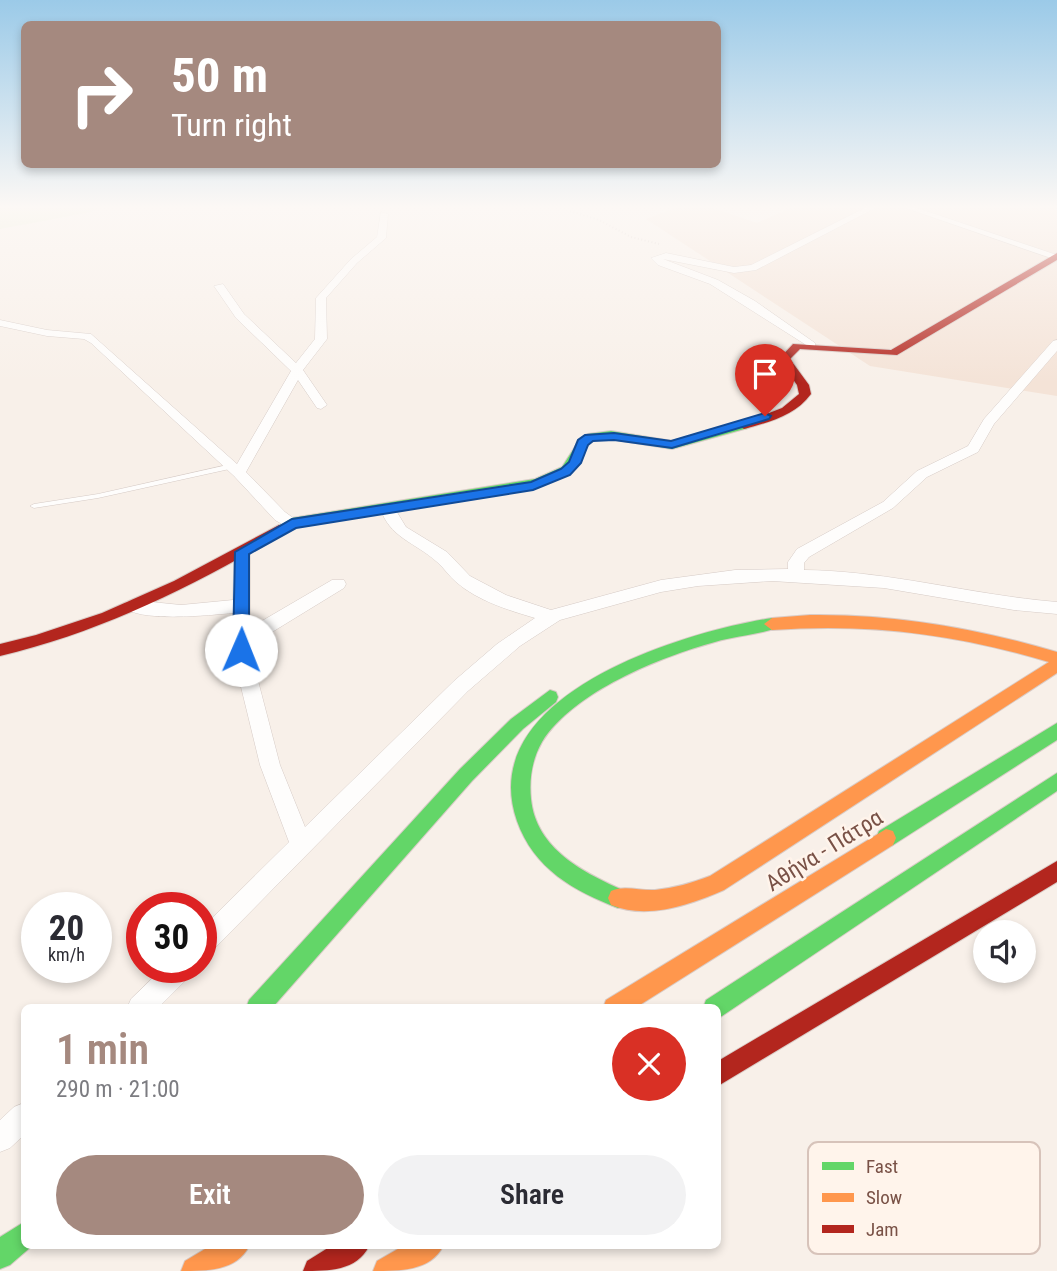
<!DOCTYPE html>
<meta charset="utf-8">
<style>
:root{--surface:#fff;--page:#f2f2f3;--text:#2b2b33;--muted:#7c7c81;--accent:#a5897f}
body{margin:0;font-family:"Roboto Condensed",sans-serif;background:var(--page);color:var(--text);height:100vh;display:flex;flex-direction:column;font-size:26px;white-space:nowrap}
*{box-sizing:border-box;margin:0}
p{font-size:23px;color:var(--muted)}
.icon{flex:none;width:38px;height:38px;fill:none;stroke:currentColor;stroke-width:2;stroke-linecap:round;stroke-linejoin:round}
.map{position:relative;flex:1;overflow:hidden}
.drawer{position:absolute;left:21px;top:1004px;width:700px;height:245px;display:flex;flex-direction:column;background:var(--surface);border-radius:10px;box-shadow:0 4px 10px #0003}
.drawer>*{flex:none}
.hud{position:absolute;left:21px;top:21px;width:700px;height:147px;border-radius:10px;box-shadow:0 4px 10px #0003;background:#a5897f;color:#fff;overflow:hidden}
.buttons{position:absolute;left:973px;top:920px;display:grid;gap:14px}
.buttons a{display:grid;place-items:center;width:63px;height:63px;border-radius:50%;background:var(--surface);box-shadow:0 4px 10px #0003;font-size:35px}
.speed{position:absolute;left:21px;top:892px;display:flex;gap:14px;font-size:35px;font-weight:700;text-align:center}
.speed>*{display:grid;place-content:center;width:91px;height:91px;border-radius:50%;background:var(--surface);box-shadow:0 4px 10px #0003;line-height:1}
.speed small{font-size:18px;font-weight:400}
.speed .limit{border:10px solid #d22;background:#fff;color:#111}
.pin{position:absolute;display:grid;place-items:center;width:60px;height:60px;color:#fff;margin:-72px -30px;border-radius:50% 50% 50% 0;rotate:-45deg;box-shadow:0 0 7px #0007}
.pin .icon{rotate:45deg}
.me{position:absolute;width:77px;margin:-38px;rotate:1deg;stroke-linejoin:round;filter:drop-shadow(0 0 5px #0008)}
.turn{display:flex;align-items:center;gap:24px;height:147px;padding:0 35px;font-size:32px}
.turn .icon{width:91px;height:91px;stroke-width:2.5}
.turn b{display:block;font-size:49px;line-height:60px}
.round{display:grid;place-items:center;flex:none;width:74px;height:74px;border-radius:37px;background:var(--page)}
.overview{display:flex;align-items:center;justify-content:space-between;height:119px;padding:0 35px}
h1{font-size:42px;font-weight:600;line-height:52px;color:var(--accent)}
.primary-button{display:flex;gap:14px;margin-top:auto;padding:14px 35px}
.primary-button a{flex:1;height:80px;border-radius:42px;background:var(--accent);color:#fff;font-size:28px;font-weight:600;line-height:80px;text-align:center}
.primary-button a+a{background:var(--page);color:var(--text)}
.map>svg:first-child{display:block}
.residential{fill:#f4e3d7}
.green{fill:#e7eed2}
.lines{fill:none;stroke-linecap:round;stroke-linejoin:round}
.lane-casing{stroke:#d6cbc6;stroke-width:1}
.street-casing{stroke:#d6cbc6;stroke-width:1}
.fast-casing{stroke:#d9ccc7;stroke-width:2}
.slow-casing{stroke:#d9ccc7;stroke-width:2}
.jam-casing{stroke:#d9ccc7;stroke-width:2}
.path{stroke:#dbd0cb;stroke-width:2;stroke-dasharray:1 2.5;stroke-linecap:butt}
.lane{fill:#fefdfc;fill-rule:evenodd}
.street{fill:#fefdfc;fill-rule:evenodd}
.fast{fill:#63d668;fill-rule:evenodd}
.slow{fill:#ff974d;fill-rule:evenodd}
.jam{fill:#b3261e;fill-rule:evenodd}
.route{fill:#1a73e8;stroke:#114b97;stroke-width:2}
.labels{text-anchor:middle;stroke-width:5;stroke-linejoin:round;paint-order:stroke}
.near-street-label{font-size:23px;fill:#795146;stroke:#fff4eb}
.key{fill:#fff4eb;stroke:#d7c3ba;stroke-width:2}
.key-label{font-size:19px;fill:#795146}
</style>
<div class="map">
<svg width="1057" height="1271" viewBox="0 0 1057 1271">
<rect width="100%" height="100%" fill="#f8f0e9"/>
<path class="residential" d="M682 205H704L757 223 797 205H1057V396L870 366 646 219Z"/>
<path class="green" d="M0 205H107L91 212 0 229Z"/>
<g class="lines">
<g class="lane-casing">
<path id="lane" d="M232 464 235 466 234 468 98 498 34 508 30 506 34 504 98 494Z"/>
</g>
<g class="street-casing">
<path id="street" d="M871 205H881L756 270 734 273 663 259 718 280 755 301 815 343V347L811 348 710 284 658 265 651 258 666 253 734 267 751 265Z
M897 205H908L1057 255V260Z
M381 212 388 214 386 238 357 263 326 298 327 339 303 370 327 405 321 409 317 408 298 380 246 472 285 512 300 523 297 527H287L275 520 234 476 91 343 84 339 47 336 0 326V320L47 330 91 334 237 464 291 371 236 318 214 286 223 284 244 314 296 363 315 339 316 298 351 259 377 237Z
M1057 340V351L994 424 978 452 927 477 893 508 809 557 804 563V570C890 571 972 595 1057 602V614L1014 610 884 588 772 581 698 586 661 592 560 620 520 646 468 691 209 954 201 958V929L289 842 260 765 232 650 233 613C212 615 135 623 124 606L126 602 132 600 181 605 233 600 234 552 242 546 250 552V625H255L332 580H344L346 584 344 588 264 637 250 638V650L280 765 305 827 454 681 497 644 535 618C508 610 478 601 456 582 449 576 444 568 437 562 415 542 389 538 380 507L382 504H392L406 527 447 552 470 576 506 595 551 610 661 580 735 570 788 569V562L797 549 883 502 917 471 968 446 984 419 1053 341Z
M163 968H192L189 977 158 1008H127L131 999Z
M24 1103V1135L10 1148 0 1152V1120L14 1107Z"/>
</g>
<g class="fast-casing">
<path id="fast" d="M744 421 750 425 748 428 672 449 611 439 595 440 589 444 571 473 538 487 295 527 279 535 272 530 292 518 535 479 562 467 580 439 588 434 611 431 672 441Z
M772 618 777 620 780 624 777 628C757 635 735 636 715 642 660 657 573 692 542 742 532 759 529 780 531 799 536 849 584 873 625 891L628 898 625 905 618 908C574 891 534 869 517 821 473 695 683 632 772 618Z
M550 690 556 692 558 697 556 702 523 729 472 781 272 1008H246L249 1000 460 769 511 719Z
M1057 723V740L893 845 886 847 879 845 876 838 879 831Z
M1057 773V791L722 1016 718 1018V1008H703L706 1000Z
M24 1222V1246H32L10 1265 0 1269V1237Z"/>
</g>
<g class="slow-casing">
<path id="slow" d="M810 615C896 614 975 628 1057 652V673L724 890C690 905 647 920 611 905L608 898 611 891C624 885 641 891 655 890 674 888 692 883 710 876L1049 662C955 634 870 623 772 630L764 624 772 618Z
M886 829 893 831 896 838 893 845 635 1008H603L606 1000Z
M210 1246H249C237 1271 206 1271 181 1271L185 1261Z
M403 1246H443C431 1271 399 1271 373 1271L377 1261Z"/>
</g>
<g class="jam-casing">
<path id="jam" d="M1057 253V260L897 355 800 349 790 359 809 385 811 394C795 416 769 422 744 429L738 425 782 408 799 394 797 385 779 359 793 344 891 350Z
M279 525 284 527 286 530 284 533C193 586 102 632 0 656V644L36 635 102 613 174 581Z
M1057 861V882L718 1086V1061Z
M331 1246H369C357 1271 328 1271 303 1271L307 1261Z"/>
</g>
<path class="path" d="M550 205 599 220 631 237 659 244"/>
<use href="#lane" class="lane"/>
<use href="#street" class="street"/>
<use href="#fast" class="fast"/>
<use href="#slow" class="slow"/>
<use href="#jam" class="jam"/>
</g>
<linearGradient id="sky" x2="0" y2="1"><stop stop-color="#9bcae8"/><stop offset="0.54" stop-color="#fcf8f5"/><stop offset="1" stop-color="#fcf8f5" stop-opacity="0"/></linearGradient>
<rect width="1057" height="383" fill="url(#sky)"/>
<path class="route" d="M765 413 771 416 769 419 672 448 614 440 593 441 588 445 581 463 570 475 533 490 296 528 249 554V650L241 656 233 650 235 552 292 519 531 482 561 469 569 462 578 440 585 435 614 433 671 441Z"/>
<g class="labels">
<g class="near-street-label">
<text transform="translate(824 850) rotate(-32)" y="8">Αθήνα - Πάτρα</text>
</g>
</g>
<rect x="808" y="1142" width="232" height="112" rx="10" class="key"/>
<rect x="822" y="1162" width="32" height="8" fill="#63d668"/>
<rect x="822" y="1193" width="32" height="9" fill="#ff974d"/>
<rect x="822" y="1225" width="32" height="8" fill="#b3261e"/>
<g class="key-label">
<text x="866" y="1173">Fast</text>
<text x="866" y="1204">Slow</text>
<text x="866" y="1236">Jam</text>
</g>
</svg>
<div class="buttons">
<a><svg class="icon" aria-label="sound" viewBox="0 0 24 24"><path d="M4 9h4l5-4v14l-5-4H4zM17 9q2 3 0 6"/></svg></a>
</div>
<div class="speed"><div>20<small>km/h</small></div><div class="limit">30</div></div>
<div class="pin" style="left:765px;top:416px;background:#d93025"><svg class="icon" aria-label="arrive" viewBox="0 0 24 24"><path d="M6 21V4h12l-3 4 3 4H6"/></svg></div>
<svg class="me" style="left:241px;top:650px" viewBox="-20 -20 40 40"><circle r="19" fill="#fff"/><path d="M0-13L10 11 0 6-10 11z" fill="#1a73e8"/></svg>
<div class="hud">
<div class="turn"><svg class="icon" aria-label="right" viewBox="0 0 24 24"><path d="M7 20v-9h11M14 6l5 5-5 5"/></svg><div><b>50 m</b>Turn right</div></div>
</div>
<section class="drawer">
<div class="overview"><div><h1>1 min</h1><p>290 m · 21:00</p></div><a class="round" style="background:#d93025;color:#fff"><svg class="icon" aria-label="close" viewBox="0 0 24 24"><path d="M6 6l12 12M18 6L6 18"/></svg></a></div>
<div class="primary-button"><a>Exit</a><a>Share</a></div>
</section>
</div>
